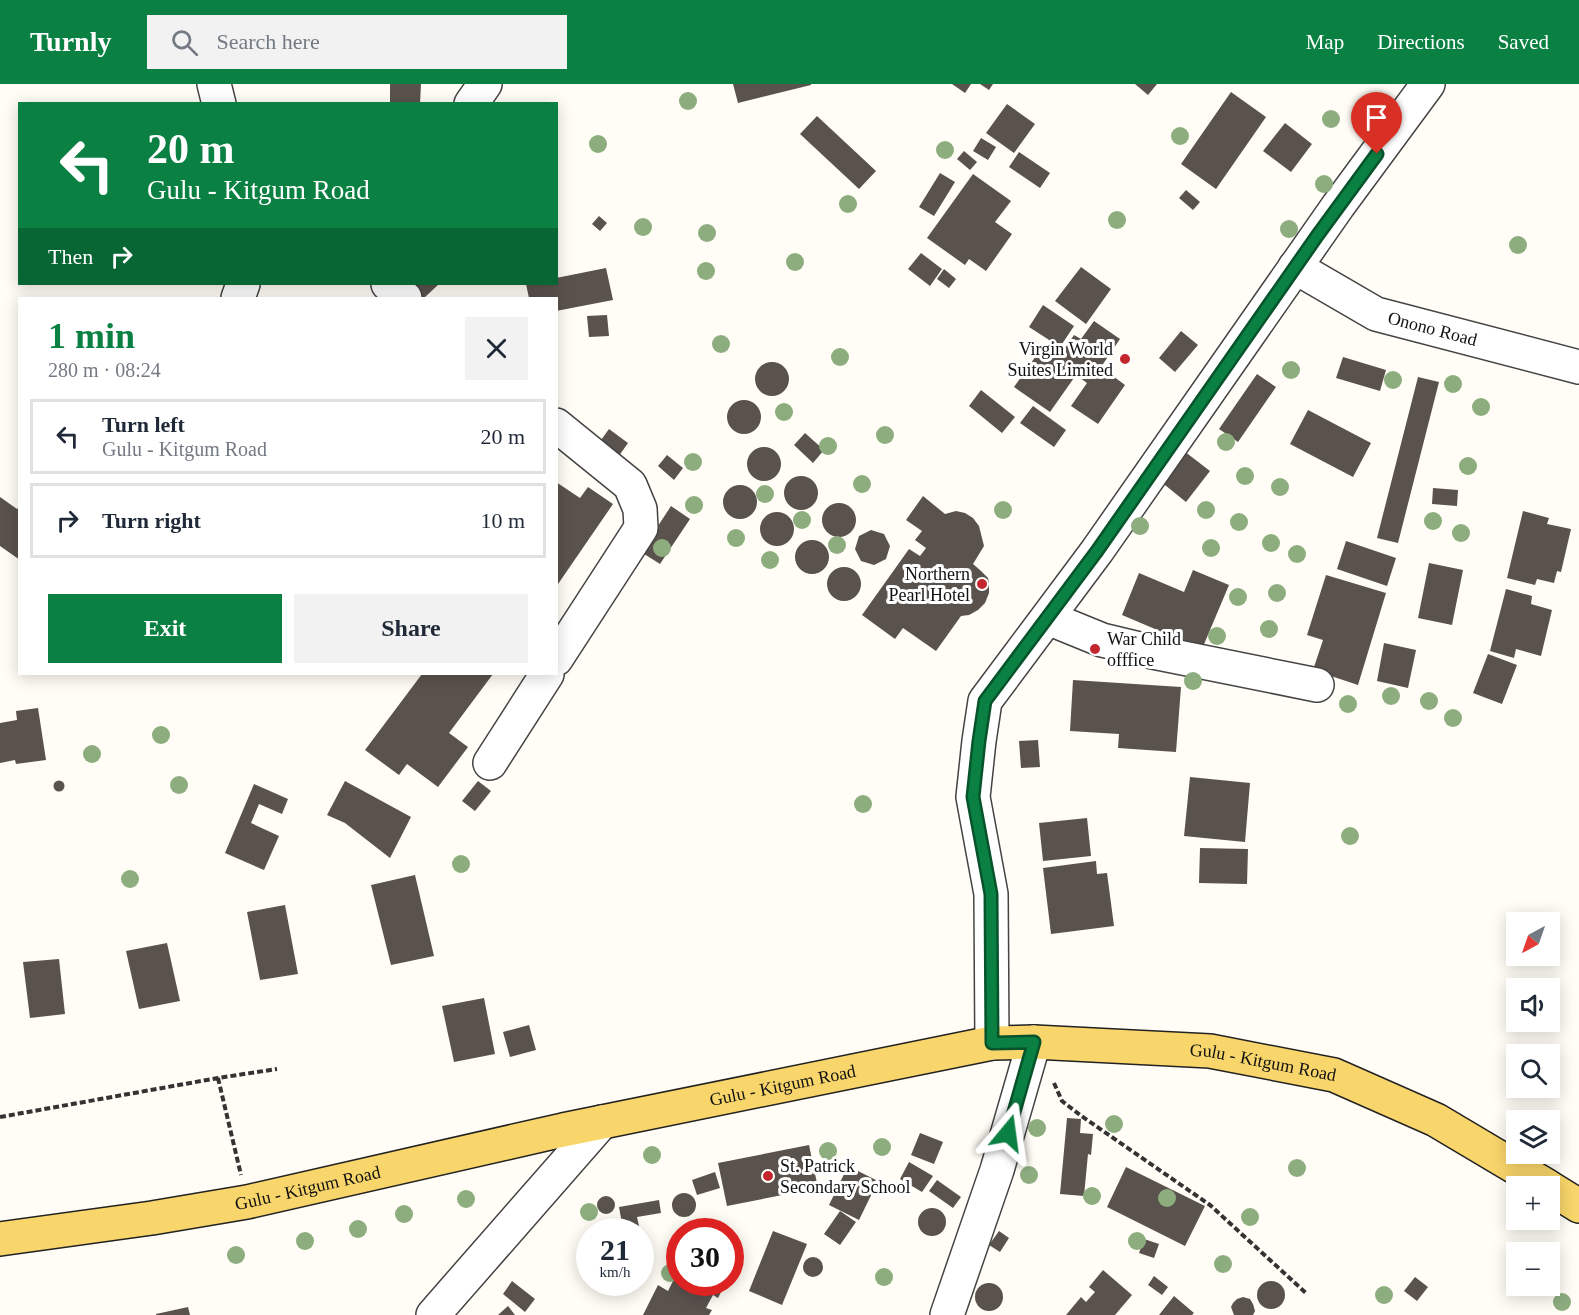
<!DOCTYPE html>
<meta charset="utf-8">
<style>
:root{--surface:#fff;--page:#f2f2f3;--text:#1f2937;--muted:#747a83;--line:#e0e1e3;--accent:#0b8043}
body{margin:0;font-family:"Times New Roman",serif;background:var(--page);color:var(--text);height:100vh;display:flex;flex-direction:column;font-size:22px;white-space:nowrap}
*{box-sizing:border-box;margin:0}
p{font-size:20px;color:var(--muted)}
.icon{flex:none;width:33px;height:33px;fill:none;stroke:currentColor;stroke-width:2;stroke-linecap:round;stroke-linejoin:round}
.map{position:relative;flex:1;overflow:hidden}
.panel{position:absolute;left:18px;top:213px;width:540px;height:378px;display:flex;flex-direction:column;background:var(--surface);border-radius:0px;box-shadow:0 3px 15px #0003}
.panel>*{flex:none}
.guide{position:absolute;left:18px;top:18px;width:540px;height:183px;border-radius:0px;box-shadow:0 3px 15px #0003;background:#0b8043;color:#fff;overflow:hidden}
.needle{width:39px;rotate:220deg}
.controls{position:absolute;left:1506px;top:828px;display:grid;gap:12px}
.controls a{display:grid;place-items:center;width:54px;height:54px;border-radius:0px;background:var(--surface);box-shadow:0 3px 15px #0003;font-size:30px}
.speed{position:absolute;left:576px;top:1134px;display:flex;gap:12px;font-size:30px;font-weight:700;text-align:center}
.speed>*{display:grid;place-content:center;width:78px;height:78px;border-radius:50%;background:var(--surface);box-shadow:0 3px 15px #0003;line-height:1}
.speed small{font-size:15px;font-weight:400}
.speed .limit{border:9px solid #d22;background:#fff;color:#111}
.pin{position:absolute;display:grid;place-items:center;width:51px;height:51px;color:#fff;margin:-62px -26px;border-radius:50% 50% 50% 0;rotate:-45deg;box-shadow:0 0 6px #0007}
.pin .icon{rotate:45deg}
.me{position:absolute;width:66px;margin:-33px;rotate:16deg;stroke-linejoin:round;filter:drop-shadow(0 0 4px #0008)}
.turn{display:flex;align-items:center;gap:21px;height:126px;padding:0 30px;font-size:27px}
.turn .icon{width:78px;height:78px;stroke-width:2.5}
.turn b{display:block;font-size:42px;line-height:51px}
.then{display:flex;align-items:center;height:57px;padding:0 30px;background:#0003;gap:12px;font-size:22px}
.round{display:grid;place-items:center;flex:none;width:63px;height:63px;border-radius:0px;background:var(--page)}
.overview{display:flex;align-items:center;justify-content:space-between;height:102px;padding:0 30px}
h1{font-size:36px;font-weight:600;line-height:45px;color:var(--accent)}
.button{display:flex;gap:12px;margin-top:auto;padding:12px 30px}
.button a{flex:1;height:69px;border-radius:0px;background:var(--accent);color:#fff;font-size:24px;font-weight:600;line-height:69px;text-align:center}
.button a+a{background:var(--page);color:var(--text)}
ul{padding:0;list-style:none}
li{display:flex;align-items:center;gap:18px;height:75px;margin:0 12px 9px;padding:0 18px;border:3px solid var(--line);border-radius:0px}
li div{flex:1}
li b{display:block;font-size:22px}
li em{font-style:normal}
header{display:flex;align-items:center;gap:36px;box-sizing:border-box;height:84px;padding:0 30px;background:var(--accent);color:#fff}
header strong{font-size:28px}
nav{display:flex;gap:33px;margin-inline-start:auto;font-size:21px}
.search{width:420px;height:54px;background:var(--page);display:flex;align-items:center;gap:15px;box-sizing:border-box;padding:0 21px;border-radius:0px;color:var(--muted);font-size:22px}
.map>svg:first-child{display:block}
.building{fill:#5a524d}
.lines{fill:none;stroke-linecap:round;stroke-linejoin:round}
.minor-casing{stroke:#444;stroke-width:36}
.major-casing{stroke:#222;stroke-width:36}
.path{stroke:#333;stroke-width:4;stroke-dasharray:6 3;stroke-linecap:butt}
.minor{stroke:#fff;stroke-width:33}
.major{stroke:#f9d66b;stroke-width:33}
.tree{fill:#8dad7f}
.route-casing{stroke:#07532c;stroke-width:15}
.route{stroke:#0b8043;stroke-width:10}
.poi-dot{fill:#c4262e;stroke:#fff;stroke-width:2}
.labels{text-anchor:middle;stroke-width:6;stroke-linejoin:round;paint-order:stroke}
.street-label{font-size:18px;fill:#111;stroke:#fff}
.poi-label{font-size:18px;fill:#111;stroke:#fff;text-anchor:end}
</style>
<header>
<strong>Turnly</strong>
<div class="search"><svg class="icon" aria-label="search" viewBox="0 0 24 24"><circle cx="10" cy="10" r="6"/><path d="M15 15l6 6"/></svg>Search here</div>
<nav><a>Map</a><a>Directions</a><a>Saved</a></nav>
</header>
<div class="map">
<svg width="1579" height="1231" viewBox="0 0 1579 1231">
<rect width="100%" height="100%" fill="#fffdf5"/>
<path class="building" d="M390 0H421L420 20H390Z
M733 0H811V1L738 19Z
M952 0H971L965 9Z
M980 0H993L989 6Z
M1135 0H1157L1148 11Z
M1231 8 1266 33 1216 105 1181 80Z
M1007 20 1035 40 1014 69 986 49Z
M817 32 876 87 859 105 800 50Z
M1285 39 1312 60 1291 88 1263 67Z
M981 54 996 63 988 76 973 67Z
M964 67 977 78 970 86 957 75Z
M1019 68 1050 89 1040 104 1009 83Z
M940 89 955 98 934 132 919 123Z
M973 90 1011 117 995 138 1012 150 986 187 969 175 965 181 927 154Z
M1186 106 1200 118 1193 126 1179 114Z
M599 132 607 139 600 147 592 140Z
M921 169 942 185 930 202 908 185Z
M1081 183 1111 205 1086 240 1055 217Z
M606 184 613 216 556 227V214H529L526 200H556V194Z
M944 185 956 195 949 204 937 195Z
M409 200H439L424 214Z
M1043 221 1074 242 1060 263 1029 243Z
M607 231 609 252 589 253 587 232Z
M1094 237 1120 255 1101 283 1125 301 1098 340 1071 322 1087 299 1076 291 1050 328 1014 303 1045 259 1061 270 1074 251 1081 255Z
M1181 247 1198 261 1175 288 1159 274Z
M1343 273 1386 286 1380 307 1336 294Z
M755 295a17 17 0 1 1 34 0a17 17 0 1 1-34 0Z
M1257 290 1276 303 1238 358 1219 345Z
M1418 293 1439 298 1398 459 1377 454Z
M981 306 1015 333 1002 349 969 322Z
M727 333a17 17 0 1 1 34 0a17 17 0 1 1-34 0Z
M1033 322 1066 346 1054 363 1020 339Z
M1308 326 1371 359 1353 393 1290 360Z
M609 345 628 359 616 376 596 363Z
M805 349 824 366 813 379 794 361Z
M747 380a17 17 0 1 1 34 0a17 17 0 1 1-34 0Z
M1184 367 1210 387 1186 418 1160 397Z
M667 371 683 384 674 396 658 382Z
M784 409a17 17 0 1 1 34 0a17 17 0 1 1-34 0Z
M556 398 580 414 588 403 613 420 556 503Z
M723 418a17 17 0 1 1 34 0a17 17 0 1 1-34 0Z
M1433 404 1458 406 1457 422 1432 420Z
M923 412 945 430 956 427 965 429 973 434 979 442 984 462 973 480 980 486 988 494 989 499V509L985 519 978 526 969 531 961 532 936 567 903 544 895 555 862 531 909 465 920 472 926 464 915 456 922 447 906 436Z
M0 413 17 425 20 422V476L0 462Z
M822 436a17 17 0 1 1 34 0a17 17 0 1 1-34 0Z
M671 422 690 435 660 480 641 468Z
M1523 427 1549 434 1547 440 1571 445 1561 488 1557 487 1554 499 1537 495 1535 501 1507 494Z
M760 445a17 17 0 1 1 34 0a17 17 0 1 1-34 0Z
M871 446 884 450 890 462 886 475 874 481 861 477 855 465 859 452Z
M795 473a17 17 0 1 1 34 0a17 17 0 1 1-34 0Z
M1346 457 1396 474 1387 502 1337 485Z
M1429 479 1463 486 1452 541 1418 534Z
M827 500a17 17 0 1 1 34 0a17 17 0 1 1-34 0Z
M1193 486 1229 501 1202 565 1122 531 1139 489 1184 508Z
M1326 491 1386 509 1358 601 1313 586 1323 556 1307 551Z
M1506 505 1532 512 1531 520 1552 526 1541 572 1516 565 1514 574 1490 567Z
M1384 559 1416 566 1408 604 1377 597Z
M1488 570 1517 581 1502 620 1473 609Z
M422 590H493L449 649 468 663 438 703 407 680 399 691 365 666Z
M1073 596 1181 603 1176 668 1118 664 1119 650 1070 647Z
M38 624 46 676 16 680 15 676 0 679V639L17 636 16 627Z
M1038 656 1040 683 1021 684 1019 657Z
M1190 693 1250 699 1245 758 1184 752Z
M53.5 702a5.5 5.5 0 1 1 11 0a5.5 5.5 0 1 1-11 0Z
M345 697 411 733 390 774 345 739 327 731Z
M478 697 491 707 475 727 462 717Z
M254 700 288 715 282 730 259 720 251 739 279 752 264 786 225 769Z
M1087 734 1091 772 1043 777 1039 739Z
M1200 764 1248 765 1247 800 1199 799Z
M1096 777 1097 790 1107 789 1114 842 1051 850 1043 784Z
M415 791 434 872 391 881 371 801Z
M285 821 298 890 260 896 247 828Z
M167 859 180 917 139 925 126 867Z
M59 875 65 930 30 934 23 878Z
M484 914 495 970 454 978 442 922Z
M529 941 536 966 510 973 503 948Z
M1067 1034 1081 1035 1080 1049 1093 1050 1091 1071 1088 1070 1084 1112 1060 1110Z
M920 1049 943 1058 934 1080 911 1071Z
M809 1061 818 1104 727 1122 718 1079Z
M909 1078 933 1092 922 1108 900 1095Z
M848 1082 878 1097 859 1136 829 1121Z
M1126 1083 1205 1122 1185 1162 1107 1123Z
M715 1088 720 1104 697 1111 692 1096Z
M937 1096 961 1113 953 1124 929 1107Z
M672 1121a12 12 0 1 1 24 0a12 12 0 1 1-24 0Z
M597 1121a9 9 0 1 1 18 0a9 9 0 1 1-18 0Z
M659 1116 661 1129 637 1133 639 1142 623 1145 619 1123Z
M918 1138a14 14 0 1 1 28 0a14 14 0 1 1-28 0Z
M840 1127 856 1138 840 1161 824 1150Z
M773 1147 807 1160 782 1221 749 1207Z
M999 1147 1009 1154 1000 1168 989 1161Z
M1144 1155 1159 1160 1154 1174 1139 1169Z
M803 1183a10 10 0 1 1 20 0a10 10 0 1 1-20 0Z
M680 1183V1198H726L718 1214 713 1211 706 1224 712 1226 709 1231H643L658 1201 668 1207Z
M1103 1186 1132 1211 1115 1231H1066L1081 1213 1086 1218 1095 1208 1089 1203Z
M1154 1192 1168 1203 1162 1211 1148 1201Z
M1415 1193 1428 1203 1417 1217 1404 1207Z
M1257 1211a14 14 0 1 1 28 0a14 14 0 1 1-28 0Z
M512 1197 535 1215 525 1228 503 1210Z
M975 1213a14 14 0 1 1 28 0a14 14 0 1 1-28 0Z
M1174 1212 1194 1229 1192 1231H1159Z
M1243 1213 1250 1215 1253 1220 1255 1227 1253 1231H1234L1231 1223 1233 1219 1237 1215Z
M508 1222 515 1231H498Z
M188 1223 190 1231H156V1230Z"/>
<g class="lines">
<g class="minor-casing">
<g id="minor">
<path d="M214 0 219 20"/>
<path d="M471 20 485 0"/>
<path id="s1" d="M1295 183 1376 230 1579 283"/>
<path d="M388 200 405 214"/>
<path d="M238 214 243 200"/>
<path d="M556 341 630 401 640 425 641 444 556 575"/>
<path d="M1048 534 1102 556 1148 567 1317 601"/>
<path d="M490 679 547 590"/>
<path d="M992 959 991 810 973 713 979 657 985 617 1097 467 1338 122 1428 0"/>
<path d="M433 1231 602 1038"/>
<path d="M947 1231 997 1086 1034 958"/>
</g>
</g>
<g class="major-casing">
<g id="major">
<path d="M1550 1104 1579 1122"/>
<path id="s2" d="M0 1155 152 1134 247 1118 563 1046 992 959 1034 958 1210 967 1334 991 1436 1036 1547 1102"/>
</g>
</g>
<path class="path" d="M218 994 241 1091
M1054 999 1062 1017 1080 1031 1210 1121 1307 1210
M0 1033 218 994 277 985"/>
<use href="#minor" class="minor"/>
<use href="#major" class="major"/>
</g>
<g class="tree">
<circle cx="688" cy="17" r="9"/>
<circle cx="1331" cy="35" r="9"/>
<circle cx="1180" cy="52" r="9"/>
<circle cx="598" cy="60" r="9"/>
<circle cx="945" cy="66" r="9"/>
<circle cx="1324" cy="100" r="9"/>
<circle cx="848" cy="120" r="9"/>
<circle cx="1117" cy="136" r="9"/>
<circle cx="643" cy="143" r="9"/>
<circle cx="1289" cy="145" r="9"/>
<circle cx="707" cy="149" r="9"/>
<circle cx="1518" cy="161" r="9"/>
<circle cx="795" cy="178" r="9"/>
<circle cx="706" cy="187" r="9"/>
<circle cx="721" cy="260" r="9"/>
<circle cx="840" cy="273" r="9"/>
<circle cx="1291" cy="286" r="9"/>
<circle cx="1393" cy="296" r="9"/>
<circle cx="1453" cy="300" r="9"/>
<circle cx="1481" cy="323" r="9"/>
<circle cx="784" cy="328" r="9"/>
<circle cx="885" cy="351" r="9"/>
<circle cx="1226" cy="358" r="9"/>
<circle cx="828" cy="362" r="9"/>
<circle cx="693" cy="378" r="9"/>
<circle cx="1468" cy="382" r="9"/>
<circle cx="1245" cy="392" r="9"/>
<circle cx="862" cy="400" r="9"/>
<circle cx="1280" cy="403" r="9"/>
<circle cx="765" cy="410" r="9"/>
<circle cx="694" cy="421" r="9"/>
<circle cx="1003" cy="426" r="9"/>
<circle cx="1206" cy="426" r="9"/>
<circle cx="802" cy="436" r="9"/>
<circle cx="1433" cy="437" r="9"/>
<circle cx="1239" cy="438" r="9"/>
<circle cx="1140" cy="442" r="9"/>
<circle cx="1461" cy="449" r="9"/>
<circle cx="736" cy="454" r="9"/>
<circle cx="1271" cy="459" r="9"/>
<circle cx="837" cy="461" r="9"/>
<circle cx="662" cy="464" r="9"/>
<circle cx="1211" cy="464" r="9"/>
<circle cx="1297" cy="470" r="9"/>
<circle cx="770" cy="476" r="9"/>
<circle cx="1277" cy="509" r="9"/>
<circle cx="1238" cy="513" r="9"/>
<circle cx="1269" cy="545" r="9"/>
<circle cx="1217" cy="552" r="9"/>
<circle cx="1193" cy="597" r="9"/>
<circle cx="1391" cy="612" r="9"/>
<circle cx="1429" cy="617" r="9"/>
<circle cx="1348" cy="620" r="9"/>
<circle cx="1453" cy="634" r="9"/>
<circle cx="161" cy="651" r="9"/>
<circle cx="92" cy="670" r="9"/>
<circle cx="179" cy="701" r="9"/>
<circle cx="863" cy="720" r="9"/>
<circle cx="1350" cy="752" r="9"/>
<circle cx="461" cy="780" r="9"/>
<circle cx="130" cy="795" r="9"/>
<circle cx="1114" cy="1040" r="9"/>
<circle cx="1037" cy="1044" r="9"/>
<circle cx="882" cy="1063" r="9"/>
<circle cx="828" cy="1067" r="9"/>
<circle cx="652" cy="1071" r="9"/>
<circle cx="1297" cy="1084" r="9"/>
<circle cx="1029" cy="1091" r="9"/>
<circle cx="1092" cy="1112" r="9"/>
<circle cx="1167" cy="1114" r="9"/>
<circle cx="466" cy="1115" r="9"/>
<circle cx="589" cy="1128" r="9"/>
<circle cx="404" cy="1130" r="9"/>
<circle cx="1250" cy="1133" r="9"/>
<circle cx="358" cy="1145" r="9"/>
<circle cx="305" cy="1157" r="9"/>
<circle cx="1137" cy="1157" r="9"/>
<circle cx="236" cy="1171" r="9"/>
<circle cx="1223" cy="1180" r="9"/>
<circle cx="670" cy="1189" r="9"/>
<circle cx="884" cy="1193" r="9"/>
<circle cx="1384" cy="1211" r="9"/>
<circle cx="1562" cy="1218" r="9"/>
</g>
<g class="lines">
<g class="route-casing">
<path id="route" d="M1008 1049 1034 958 992 959 991 810 973 713 979 657 985 617 1097 467 1317 152 1377 70"/>
</g>
<use href="#route" class="route"/>
</g>
<g class="poi-dot">
<circle cx="1125" cy="275" r="6"/>
<circle cx="982" cy="500" r="6"/>
<circle cx="1095" cy="565" r="6"/>
<circle cx="768" cy="1092" r="6"/>
</g>
<g class="labels">
<g class="street-label">
<text dy="6" stroke="none"><textPath href="#s1" startOffset="152">Onono Road</textPath></text>
<text dy="6" stroke="none"><textPath href="#s2" startOffset="1284">Gulu - Kitgum Road</textPath></text>
<text dy="6" stroke="none"><textPath href="#s2" startOffset="798">Gulu - Kitgum Road</textPath></text>
<text dy="6" stroke="none"><textPath href="#s2" startOffset="312">Gulu - Kitgum Road</textPath></text>
</g>
<g class="poi-label">
<text x="1113" y="271">Virgin World<tspan x="1113" dy="21">Suites Limited</tspan></text>
<text x="970" y="496">Northern<tspan x="970" dy="21">Pearl Hotel</tspan></text>
<text x="1107" y="561" text-anchor="start">War Child<tspan x="1107" dy="21">offfice</tspan></text>
<text x="780" y="1088" text-anchor="start">St. Patrick<tspan x="780" dy="21">Secondary School</tspan></text>
</g>
</g>
</svg>
<div class="controls">
<a><svg class="needle" viewBox="-14 -14 28 28"><path d="M0-13l5 13h-10z" fill="#e53935"/><path d="M0 13l5-13h-10z" fill="#747a83"/></svg></a>
<a><svg class="icon" aria-label="sound" viewBox="0 0 24 24"><path d="M4 9h4l5-4v14l-5-4H4zM17 9q2 3 0 6"/></svg></a>
<a><svg class="icon" aria-label="search" viewBox="0 0 24 24"><circle cx="10" cy="10" r="6"/><path d="M15 15l6 6"/></svg></a>
<a><svg class="icon" aria-label="layers" viewBox="0 0 24 24"><path d="M12 4l9 5-9 5-9-5zM3 14l9 5 9-5"/></svg></a>
<a>+</a>
<a>−</a>
</div>
<div class="speed"><div>21<small>km/h</small></div><div class="limit">30</div></div>
<div class="pin" style="left:1377px;top:70px;background:#d93025"><svg class="icon" aria-label="arrive" viewBox="0 0 24 24"><path d="M6 21V4h12l-3 4 3 4H6"/></svg></div>
<svg class="me" style="left:1008px;top:1049px" viewBox="-20 -20 40 40"><path d="M0-17L14 15 0 8-14 15z" fill="#0b8043" stroke="#fff" stroke-width="4"/></svg>
<div class="guide">
<div class="turn"><svg class="icon" aria-label="left" viewBox="0 0 24 24"><path d="M17 20v-9H6M10 6l-5 5 5 5"/></svg><div><b>20 m</b>Gulu - Kitgum Road</div></div>
<div class="then">Then<svg class="icon" aria-label="right" viewBox="0 0 24 24"><path d="M7 20v-9h11M14 6l5 5-5 5"/></svg></div>
</div>
<section class="panel">
<div class="overview"><div><h1>1 min</h1><p>280 m · 08:24</p></div><a class="round"><svg class="icon" aria-label="close" viewBox="0 0 24 24"><path d="M6 6l12 12M18 6L6 18"/></svg></a></div>
<ul>
<li><svg class="icon" aria-label="left" viewBox="0 0 24 24"><path d="M17 20v-9H6M10 6l-5 5 5 5"/></svg><div><b>Turn left</b><p>Gulu - Kitgum Road</p></div><em>20 m</em></li>
<li><svg class="icon" aria-label="right" viewBox="0 0 24 24"><path d="M7 20v-9h11M14 6l5 5-5 5"/></svg><div><b>Turn right</b></div><em>10 m</em></li>
</ul>
<div class="button"><a>Exit</a><a>Share</a></div>
</section>
</div>
